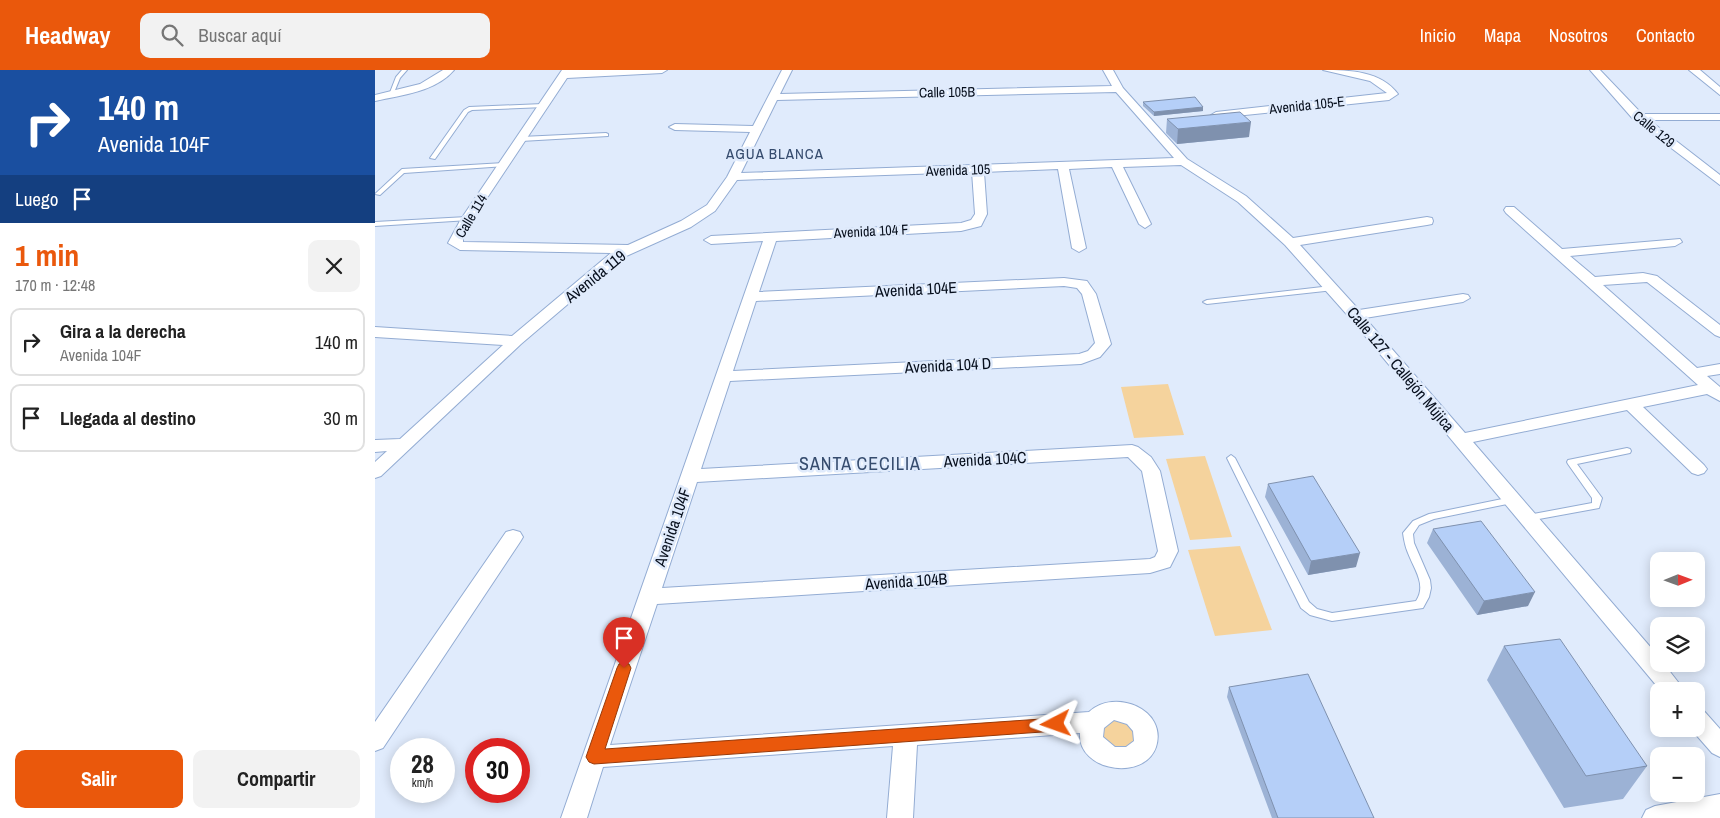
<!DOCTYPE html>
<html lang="es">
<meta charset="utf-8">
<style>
:root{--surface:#fff;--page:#f2f2f2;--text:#222;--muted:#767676;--line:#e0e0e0;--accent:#ea580c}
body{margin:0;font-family:"Archivo Narrow",sans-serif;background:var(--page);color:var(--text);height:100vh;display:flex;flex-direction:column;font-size:19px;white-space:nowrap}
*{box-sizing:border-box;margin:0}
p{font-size:16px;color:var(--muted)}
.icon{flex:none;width:28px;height:28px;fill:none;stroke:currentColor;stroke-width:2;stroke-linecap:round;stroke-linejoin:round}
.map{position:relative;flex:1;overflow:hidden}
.drawer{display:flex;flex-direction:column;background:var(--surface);width:375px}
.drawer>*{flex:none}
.banner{background:#1a4fa0;color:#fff;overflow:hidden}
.needle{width:32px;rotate:89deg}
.tools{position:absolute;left:1275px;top:482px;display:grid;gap:10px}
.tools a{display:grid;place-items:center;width:55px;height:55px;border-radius:10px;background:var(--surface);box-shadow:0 2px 12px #0003;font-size:25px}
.speed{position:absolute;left:15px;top:668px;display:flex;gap:10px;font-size:25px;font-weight:700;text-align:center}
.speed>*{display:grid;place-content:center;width:65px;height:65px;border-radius:50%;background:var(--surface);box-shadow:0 2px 12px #0003;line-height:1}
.speed small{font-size:12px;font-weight:400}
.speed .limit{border:8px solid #d22;background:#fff;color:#111}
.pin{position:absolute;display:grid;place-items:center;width:42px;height:42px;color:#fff;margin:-51px -21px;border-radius:50% 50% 50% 0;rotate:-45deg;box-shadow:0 0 5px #0007}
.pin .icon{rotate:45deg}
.me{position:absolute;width:55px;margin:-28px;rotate:266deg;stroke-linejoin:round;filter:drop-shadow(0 0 4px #0008)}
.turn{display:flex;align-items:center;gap:18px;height:105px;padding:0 15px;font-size:22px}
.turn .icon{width:65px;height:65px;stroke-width:2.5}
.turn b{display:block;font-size:35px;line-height:42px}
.then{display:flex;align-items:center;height:48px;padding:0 15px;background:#0003;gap:10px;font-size:19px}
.round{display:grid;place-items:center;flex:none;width:52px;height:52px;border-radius:10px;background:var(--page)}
.overview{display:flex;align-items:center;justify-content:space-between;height:85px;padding:0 15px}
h1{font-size:30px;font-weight:800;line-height:38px;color:var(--accent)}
.cta{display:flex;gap:10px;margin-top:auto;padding:10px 15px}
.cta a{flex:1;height:58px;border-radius:10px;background:var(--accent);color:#fff;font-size:20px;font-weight:800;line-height:58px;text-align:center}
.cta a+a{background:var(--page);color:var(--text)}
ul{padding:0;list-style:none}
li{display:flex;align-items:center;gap:15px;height:68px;margin:0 10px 8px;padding:0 5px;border:2px solid var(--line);border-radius:10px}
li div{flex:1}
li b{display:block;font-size:19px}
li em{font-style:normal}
header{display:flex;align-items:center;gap:30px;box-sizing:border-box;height:70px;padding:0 25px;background:var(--accent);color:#fff}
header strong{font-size:24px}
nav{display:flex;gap:28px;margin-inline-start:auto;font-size:18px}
.search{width:350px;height:45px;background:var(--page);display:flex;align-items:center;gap:12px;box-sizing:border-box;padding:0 18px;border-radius:10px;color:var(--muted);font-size:19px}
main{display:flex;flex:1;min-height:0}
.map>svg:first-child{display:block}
.green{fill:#f5d39d}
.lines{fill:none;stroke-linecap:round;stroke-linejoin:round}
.service-casing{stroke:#93acd3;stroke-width:2}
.minor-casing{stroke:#93acd3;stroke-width:2}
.service{fill:#fff;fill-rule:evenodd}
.minor{fill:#fff;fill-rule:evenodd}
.wall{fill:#9cb2d5}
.shaded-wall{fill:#7f91ae}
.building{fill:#b5cff8;stroke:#7f91ae}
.route{fill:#ea580c;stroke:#983908}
.labels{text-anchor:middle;stroke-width:5;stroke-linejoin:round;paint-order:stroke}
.far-street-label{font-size:14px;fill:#060e1c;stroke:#e0ebfc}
.far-neighbourhood-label{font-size:15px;letter-spacing:1px;fill:#364c6e;stroke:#e0ebfc}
.street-label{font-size:16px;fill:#060e1c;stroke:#e0ebfc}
.neighbourhood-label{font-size:18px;letter-spacing:1px;fill:#364c6e;stroke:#e0ebfc}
</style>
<header>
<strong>Headway</strong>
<div class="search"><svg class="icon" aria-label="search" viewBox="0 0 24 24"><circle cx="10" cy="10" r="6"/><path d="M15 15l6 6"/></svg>Buscar aquí</div>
<nav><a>Inicio</a><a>Mapa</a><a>Nosotros</a><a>Contacto</a></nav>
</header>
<main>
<section class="drawer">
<div class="banner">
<div class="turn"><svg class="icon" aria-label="right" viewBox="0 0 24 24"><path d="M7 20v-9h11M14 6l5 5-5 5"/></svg><div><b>140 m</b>Avenida 104F</div></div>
<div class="then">Luego<svg class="icon" aria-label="arrive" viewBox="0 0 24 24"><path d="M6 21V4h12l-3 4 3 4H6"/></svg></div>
</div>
<div class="overview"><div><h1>1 min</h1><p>170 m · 12:48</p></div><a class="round"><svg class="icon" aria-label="close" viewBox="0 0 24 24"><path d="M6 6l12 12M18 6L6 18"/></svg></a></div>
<ul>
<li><svg class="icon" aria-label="right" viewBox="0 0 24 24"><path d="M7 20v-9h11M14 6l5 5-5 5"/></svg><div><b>Gira a la derecha</b><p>Avenida 104F</p></div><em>140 m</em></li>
<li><svg class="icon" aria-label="arrive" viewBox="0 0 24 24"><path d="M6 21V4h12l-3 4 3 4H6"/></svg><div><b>Llegada al destino</b></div><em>30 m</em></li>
</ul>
<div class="cta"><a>Salir</a><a>Compartir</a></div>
</section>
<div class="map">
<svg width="1345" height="748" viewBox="0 0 1345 748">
<rect width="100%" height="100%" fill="#e0ebfc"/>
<path class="green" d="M793 314 809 365 759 368 746 317Z
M830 386 857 467 815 470 791 389Z
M865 476 897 560 840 566 813 480Z
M734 648 759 654 760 676 736 681 723 662Z"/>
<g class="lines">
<g class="service-casing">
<path id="service" d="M27 0H32L25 8 18 25H14L21 7Z
M168 34 171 36 170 37 97 40 93 42 60 89 55 88 89 40 94 37Z
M231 63 233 64V66L146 71 143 69 146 67Z
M129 93 132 95 131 96 29 103 5 125 0 124 27 99Z
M92 147 95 149 94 150 0 156V152Z
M956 216H959V220L832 234 828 232 832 230Z
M1252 378 1255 379 1256 381 1255 383 1202 394 1227 428 1224 438 1153 451 1150 450 1148 448 1150 446 1153 445 1217 433V428L1193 394 1192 392 1193 390Z
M856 385 860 388 934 532 942 539 957 543 1041 531C1052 515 1039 499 1033 483 1030 476 1029 470 1028 463L1038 451 1054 444 1137 427 1140 428 1142 430 1140 432 1137 433 1059 449 1044 455 1038 464 1039 473 1055 510 1056 518 1054 527 1048 538 957 551 935 545 926 538 852 388Z"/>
</g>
<g class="minor-casing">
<path id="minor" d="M68 0H79C60 22 27 25 0 31V25L45 14Z
M187 0H292L287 3 192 8 98 149 88 168V172L253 175 306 151 332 135 352 107 375 62 300 60 294 57 300 54 378 56 407 0H417L405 24 737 16 728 0H738L748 18 812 89 871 126 918 168 1052 147 1057 148 1058 151 1057 154 1052 155 925 175 984 240 1088 224 1093 225 1095 228 1088 232 990 248 1090 363 1323 315 1131 143 1129 140 1131 137H1139L1187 179 1305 169 1307 172 1300 176 1195 186 1220 207 1268 203 1282 206 1345 255V267L1340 265 1272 212 1228 215 1322 298 1345 294V304L1332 306 1345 317V331L1332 324 1268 337 1329 395 1332 399 1329 403 1323 405 1317 403 1252 340 1098 372 1284 587V594H1289L1310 621H1286L975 248 910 175 863 132 806 95 748 97 776 154 770 158 764 154 737 97 694 99 711 178 704 182 697 178 683 99 609 102 612 144 606 156 586 161 401 171 384 222 689 208 712 211 721 224 736 274 725 287 706 294 355 311 326 399 757 375 763 377 776 387 785 401 803 481 795 497 775 503 282 534 235 675 714 642C739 618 793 639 781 677 769 712 702 701 705 663L542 675 538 748H512L518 676 228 697 212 748H186L388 171 336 174 329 170 336 166 586 153 596 150 600 144 597 102 362 110 340 141 316 157 247 188 146 274 6 406 0 408V392L12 381 0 382V370L25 369 128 275 0 267V257L137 266 236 183 85 180 73 173 86 149ZM741 22 799 88 366 103 402 30ZM689 216 702 218 707 224 720 273 713 281 704 284 358 301 381 231ZM753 387 767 401 783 481 780 487 775 489 287 518 322 412ZM739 650 752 654 758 661 759 671 751 677H740L728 667 729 658Z
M948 0C975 0 1006 1 1023 24L1014 30 841 48 836 45 841 42 1012 23 995 11Z
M1215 0H1225L1267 44H1345V50H1274L1345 105V115L1258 49Z
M1314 0H1325L1345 17V25Z
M138 460 145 462 148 467 145 472 8 678 0 681V652L131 462Z
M1321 638 1329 641 1345 659V687L1337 683 1316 659H1321Z
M1345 724V748H1267L1271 740 1280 736Z"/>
</g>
<use href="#service" class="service"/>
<use href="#minor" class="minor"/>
</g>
<path class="wall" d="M768 32 828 37V41L779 46 768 36Z
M792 49 874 67 802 74 791 63Z
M893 414 981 497 933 505 890 427Z
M1058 459 1153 536 1102 545 1052 473Z
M1129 576 1272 696 1248 729 1189 738 1112 610Z
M854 617 999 748H897L852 627Z"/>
<path class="shaded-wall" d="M828 37V41L779 46V42Z
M876 52 874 67 802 74 803 59Z
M985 483 981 497 933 505 936 491Z
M1160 522 1153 536 1102 545 1109 531Z"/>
<path class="building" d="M820 27 828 37 779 42 768 32Z
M865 42 876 52 803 59 792 49Z
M938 406 985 483 936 491 893 414Z
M1106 451 1160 522 1109 531 1058 459Z
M1185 569 1272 696 1211 706 1129 576Z
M933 604 999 748H903L854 617Z"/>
<path class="route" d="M249 592 254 594 256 598 230 679 681 648 687 650 689 654 687 659 681 661 219 694 214 692 211 687 242 598 244 594Z"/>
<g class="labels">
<g class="far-street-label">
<text transform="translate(572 22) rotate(-1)" y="5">Calle 105B</text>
<text transform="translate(932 35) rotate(-6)" y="5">Avenida 105-E</text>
<text transform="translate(1279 59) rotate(39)" y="5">Calle 129</text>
<text transform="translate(583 100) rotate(-2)" y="5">Avenida 105</text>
<text transform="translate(96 146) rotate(-59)" y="5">Calle 114</text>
<text transform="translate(496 161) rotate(-3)" y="5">Avenida 104 F</text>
</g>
<g class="far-neighbourhood-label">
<text x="400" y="89">AGUA BLANCA</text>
</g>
<g class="street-label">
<text transform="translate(220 206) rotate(-39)" y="6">Avenida 119</text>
<text transform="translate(541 219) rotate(-3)" y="6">Avenida 104E</text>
<text transform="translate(573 295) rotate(-3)" y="6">Avenida 104 D</text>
<text transform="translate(1026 299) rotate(50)" y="6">Calle 127 - Callejón Mújica</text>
<text transform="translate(610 389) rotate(-3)" y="6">Avenida 104C</text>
<text transform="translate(297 457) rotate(-71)" y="6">Avenida 104F</text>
<text transform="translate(531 511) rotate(-4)" y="6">Avenida 104B</text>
</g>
<g class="neighbourhood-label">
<text x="485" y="400">SANTA CECILIA</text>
</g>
</g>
</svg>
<div class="tools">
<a><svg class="needle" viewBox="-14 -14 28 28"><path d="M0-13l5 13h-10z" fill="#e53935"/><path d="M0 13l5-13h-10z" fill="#767676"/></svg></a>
<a><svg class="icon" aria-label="layers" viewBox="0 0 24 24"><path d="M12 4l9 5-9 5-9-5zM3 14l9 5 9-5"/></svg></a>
<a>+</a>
<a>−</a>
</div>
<div class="speed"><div>28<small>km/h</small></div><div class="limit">30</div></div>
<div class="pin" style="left:249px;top:598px;background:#d93025"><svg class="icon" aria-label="arrive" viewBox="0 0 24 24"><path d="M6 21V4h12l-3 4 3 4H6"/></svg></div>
<svg class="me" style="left:681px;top:654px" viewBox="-20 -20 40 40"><path d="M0-17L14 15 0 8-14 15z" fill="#ea580c" stroke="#fff" stroke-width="4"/></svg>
</div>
</main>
